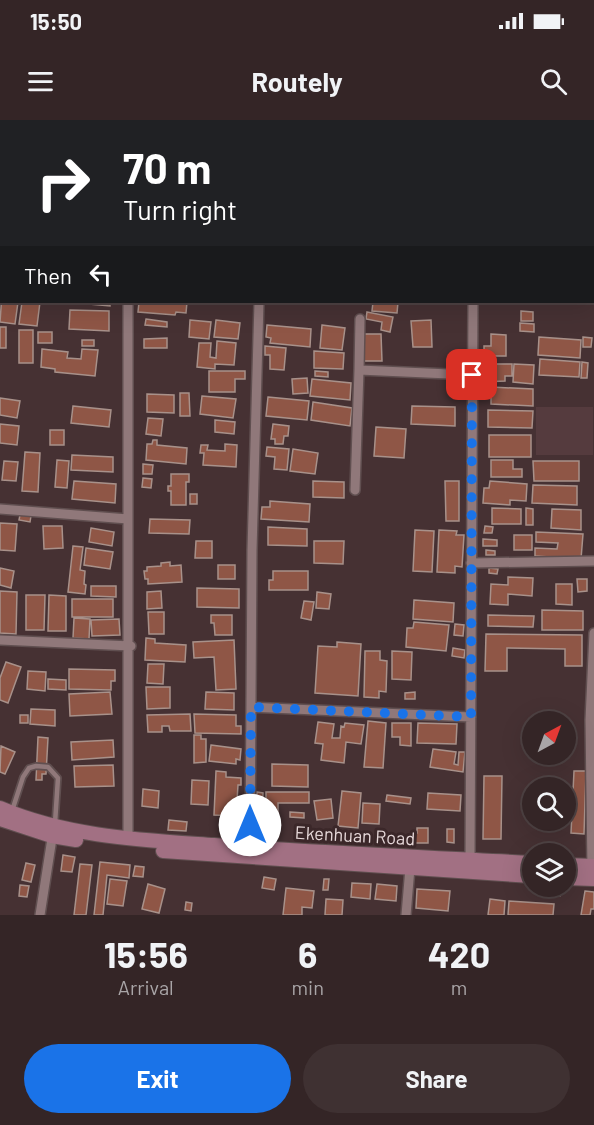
<!DOCTYPE html>
<style>
:root{--surface:#342526;--page:#3f3132;--text:#f1f3f6;--muted:#a9a5a7;--line:#4e4243;--accent:#1a73e8}
body{margin:0;font-family:Barlow,sans-serif;background:var(--page);color:var(--text);height:100vh;display:flex;flex-direction:column;font-size:22px;white-space:nowrap}
*{box-sizing:border-box;margin:0}
p{font-size:20px;color:var(--muted)}
.icon{flex:none;width:33px;height:33px;fill:none;stroke:currentColor;stroke-width:2;stroke-linecap:round;stroke-linejoin:round}
.map{position:relative;height:795px;overflow:hidden}
.sheet{display:flex;flex-direction:column;background:var(--surface);flex:1}
.sheet>*{flex:none}
.guide{position:absolute;left:0px;top:0px;width:594px;height:183px;box-shadow:0 6px 24px #0002,0 0 0 2px var(--line);background:#202124;color:#fff;overflow:hidden}
.needle{width:39px;rotate:41deg}
.fabs{position:absolute;left:522px;top:591px;display:grid;gap:12px}
.fabs a{display:grid;place-items:center;width:54px;height:54px;border-radius:50%;background:var(--surface);box-shadow:0 6px 24px #0002,0 0 0 2px var(--line);font-size:30px}
.pin{position:absolute;display:grid;place-items:center;width:51px;height:51px;color:#fff;margin:-26px;border-radius:12px;box-shadow:0 3px 9px #0006}
.me{position:absolute;width:66px;margin:-33px;rotate:0deg;stroke-linejoin:round;filter:drop-shadow(0 0 4px #0008)}
.turn{display:flex;align-items:center;gap:21px;height:126px;padding:0 24px;font-size:27px}
.turn .icon{width:78px;height:78px;stroke-width:2.5}
.turn b{display:block;font-size:42px;line-height:51px}
.then{display:flex;align-items:center;height:57px;padding:0 24px;background:#0003;gap:12px;font-size:22px}
.eta{display:flex;justify-content:space-evenly;align-items:center;height:102px;text-align:center}
.eta b{font-size:36px;font-weight:700;line-height:42px}
.button{display:flex;gap:12px;margin-top:auto;padding:12px 24px}
.button a{flex:1;height:69px;border-radius:36px;background:var(--accent);color:#fff;font-size:24px;font-weight:700;line-height:69px;text-align:center}
.button a+a{background:var(--page);color:var(--text)}
.status{display:flex;justify-content:space-between;align-items:center;height:42px;padding:0 30px;background:var(--surface);direction:ltr}
.status svg{height:16px;fill:currentColor}
header{display:flex;justify-content:space-between;align-items:center;height:78px;padding:0 24px;background:var(--surface);font-size:27px;font-weight:700}
.map>svg:first-child{display:block}
.built{fill:#553b3e}
.building{fill:#8f5646;stroke:#a8918a;stroke-width:1.5}
.lines{fill:none;stroke-linecap:round;stroke-linejoin:round}
.lane-casing{stroke:#604f50;stroke-width:8}
.street-casing{stroke:#604f50;stroke-width:12}
.secondary-casing{stroke:#604f50;stroke-width:16}
.lane{stroke:#90787a;stroke-width:4.5}
.street{stroke:#90787a;stroke-width:9}
.secondary{stroke:#a27083;stroke-width:14}
.route{stroke:#1a73e8;stroke-width:10;stroke-dasharray:0 18}
.labels{text-anchor:middle;stroke-width:6;stroke-linejoin:round;paint-order:stroke}
.street-label{font-size:18px;fill:#e7d9da;stroke:#3b2729}
</style>
<div class="status"><b>15:50</b><svg viewBox="0 0 49 12"><path d="M0 12V9h3v3zM5 12V6h3v6zM10 12V3h3v9zM15 12V0h3v12zM26 1h20v11H26zM47 4h2v5h-2z"/></svg></div>
<header><svg class="icon" aria-label="menu" viewBox="0 0 24 24"><path d="M4 6h16M4 12h16M4 18h16"/></svg>Routely<svg class="icon" aria-label="search" viewBox="0 0 24 24"><circle cx="10" cy="10" r="6"/><path d="M15 15l6 6"/></svg></header>
<div class="map">
<svg width="594" height="795" viewBox="0 0 594 795">
<rect width="100%" height="100%" fill="#463133"/>
<path class="built" d="M536 287H593V335H536Z"/>
<path class="building" d="M490 0H530L490 2Z
M592 25H594V69H592Z
M0 39H2V75H0Z
M2 174V182H18L15 204 0 202Z
M22 182H40L37 206 19 204Z
M66 182H110V186Z
M139 182H187L186 193 176 192 175 195 138 192Z
M373 182H398L397 193 372 191Z
M70 190 109 191V211L69 209Z
M521 191 533 192V201H521Z
M367 192 393 197 390 212 381 210 382 202 366 199Z
M146 199 167 202V207L145 205Z
M190 200 211 202 209 219 189 217Z
M216 200 240 203 238 219 214 217Z
M431 200 432 227H413L411 201Z
M520 203 534 204V212L520 211Z
M267 205 311 209 310 227 270 223 271 218 266 217Z
M322 205 345 208 342 230 320 228Z
M0 207H6V228H0Z
M19 210H33V243H19Z
M38 212H52V223H38Z
M363 214H381L382 241H364Z
M491 214 506 215V236H484V226H491Z
M539 217 581 220 580 238 538 235Z
M583 217 592 218 591 227H583Z
M167 218V228H144V219Z
M82 220H94V226H82Z
M217 221 236 223 234 245 215 244V249L197 247 199 223H211L210 237 216 238Z
M265 226 286 228 284 250 270 249V235H265Z
M42 229 68 232 67 238 81 239 82 229 98 230 95 256 55 252V249L41 247Z
M314 231 344 233 343 249 314 248Z
M540 239 580 242 579 257 539 255Z
M483 241H494V244H512V256H505V261L483 262Z
M582 242 588 243 587 258H581Z
M514 244 534 245 533 264 513 262Z
M209 251H245V259H235V272H209Z
M315 251 328 252V257L315 256Z
M307 258 308 273 293 274 292 259Z
M312 259 351 263 350 280 310 276Z
M491 267 533 269V286L491 284Z
M180 273H189L190 296H180Z
M147 274 174 275V293L147 292Z
M202 276 236 279 233 298 200 294Z
M268 277 309 281 307 300 266 296Z
M0 278 20 281 17 298 0 295Z
M313 282 352 288 350 306 311 300Z
M73 286 111 290 109 307 71 303Z
M412 286 455 287V306L411 304Z
M488 290 533 291 532 308 488 307Z
M148 298 163 299 161 316 146 314Z
M215 300 235 302 234 314 215 312Z
M0 304 19 306 17 325 0 323Z
M273 304 289 306 288 316H284L283 324H275V319H271Z
M376 307 406 309 404 338 374 336Z
M50 310H64V325H50Z
M489 315H531V337H489Z
M153 320H157V325L187 328 186 344 146 340 147 324H152Z
M225 324 237 325 236 347 203 345 204 333H200L201 325H208L207 330 225 331Z
M267 327 289 329 287 350 274 349 275 337 266 336Z
M293 329 318 333 315 354 290 351Z
M25 332 40 333 38 372 22 371Z
M72 335 113 337V352L71 350Z
M57 340 69 341 67 368 55 367Z
M491 340H513V349H522V357H491Z
M4 341 18 342 16 361 2 360Z
M533 341H579V361H534Z
M143 344 153 345 152 354H143Z
M171 354H189V362H186V385H171V371H168V366H171Z
M143 358 152 359 151 368 142 367Z
M74 361 116 364 115 383 72 379Z
M313 361 344 362V378L313 377Z
M445 361H459V401H446Z
M490 361 527 364 526 381 510 380V385L483 383 484 368H489Z
M533 365 577 366V385L532 383Z
M190 374H197V384H190Z
M270 381 310 384 309 402 261 399 262 387H270Z
M492 388 521 389V404H492Z
M526 388 533 389V405H526Z
M552 389 581 390V410L551 408Z
M20 395 31 396 30 402 19 400Z
M150 399 190 400 189 414 149 413Z
M0 403 17 404 15 431 0 430Z
M43 406H62L63 428 44 429Z
M485 406 493 407 492 413H484Z
M268 407 307 409V426L268 425Z
M91 408 114 412 112 426 89 422Z
M415 410 434 411 432 452 413 451Z
M439 410 457 411 456 415H464L462 447 455 446V453L437 452Z
M536 412 583 414 581 439 535 436V428L557 429 558 423 536 422Z
M514 415H532V430H514Z
M483 419 497 420V426H483Z
M196 421H212V438H195Z
M314 421H344L343 444 314 443Z
M73 426 83 427 80 450 85 451 84 464 86 465 85 474 68 472Z
M86 428 113 432 110 449 84 445Z
M486 430 495 431V435H486Z
M170 442V446L181 445 182 462 148 464V459H145L144 451H147V447L161 446V443Z
M218 445H235V459H218Z
M0 448 14 451 11 468 0 465Z
M489 448 498 449 497 454 489 453Z
M273 451H308V470H269V460H273Z
M508 457 533 458 532 476 508 474V485L490 484 491 464 508 465Z
M577 459H587V471L578 472Z
M556 464H572V485L556 484Z
M91 466H116V477L91 476Z
M197 468 239 469V488L197 487Z
M0 471 17 472 16 514 0 513Z
M161 471 162 488 147 489V472Z
M317 472 331 474 329 489 316 488Z
M26 475H45L44 510H26Z
M49 475 66 476V511H48Z
M72 479H113V497H72Z
M414 480 454 483 453 502 413 499Z
M304 481 314 482 311 500 301 498Z
M542 490 583 491V510H542Z
M148 492H164V514H149Z
M211 495H232V515H215L214 503H211Z
M488 495 534 496 533 507 488 506Z
M74 498 90 499 89 519 73 518Z
M119 499 120 515 92 516 91 500Z
M414 502 449 505 446 531 406 527 407 508H413Z
M455 504 464 505 463 516 454 515Z
M486 514 582 515V546H565V529L507 528V551H485Z
M146 518 155 519V523L186 525 185 542 145 540Z
M234 520 236 569 216 570 214 537 194 538 193 522Z
M337 522 361 524 358 576 315 573 318 526 337 527Z
M453 528 465 530 464 538 452 536Z
M365 531H380V540L387 541 386 572 379 571V578L364 577Z
M392 531 412 532 411 560 392 559Z
M6 542 21 547 8 583 0 580V558Z
M148 544H164L163 564 147 563Z
M69 549 115 550V561H111V570L69 569Z
M28 551 46 552 45 571 27 569Z
M48 559 66 560V570L48 569Z
M146 567H170V588L147 589Z
M110 572 112 594 70 596 69 574Z
M206 572 234 573V590L205 589Z
M415 572V579H405V573Z
M31 589 55 590V606L30 604Z
M190 594 191 611H170L169 606H162V612H148L147 595Z
M194 594 236 595V606H241V614L195 613Z
M20 595H28V603H20Z
M368 601 386 603 383 648 364 647Z
M318 602 334 604 332 618H340L341 606 344 607 345 603 364 605 361 624 346 622 344 643 321 640 323 624 315 623Z
M392 603H411V626L400 625V617H392Z
M418 603 457 604 456 624 417 623Z
M194 615H201V619H206V642L194 643Z
M38 617 48 618 46 654H42V660H36Z
M113 620 114 637 72 640 71 622Z
M211 625 241 629 240 640 236 639V644L209 641Z
M1 626 15 632 5 654 0 652Z
M433 629 456 632 454 644 458 645 459 632H465L463 652 430 647Z
M272 644 308 645V667L272 666Z
M113 645 114 666 75 667 74 646Z
M216 651 226 652V657L241 658V665H238L236 696 214 695Z
M574 651H586L584 714 571 713Z
M484 656H502L501 719H483Z
M192 660 209 661 208 685 191 684Z
M143 669 159 671 158 688 142 686Z
M342 671 361 673 358 708 338 706Z
M257 672 263 673 262 697 255 696Z
M266 672H309V683H278V697H266Z
M428 673 461 675 460 691 427 689Z
M387 675 411 678 410 684 386 681Z
M331 679 333 698 317 700 314 681Z
M363 683 380 684 379 704 362 703Z
M290 692 304 693V698L290 697Z
M169 700 187 702 186 711 168 710Z
M227 708 239 710V715L227 714Z
M417 708H428V723H414L413 713H417Z
M447 709H454V723L447 722Z
M63 735 75 737 72 752 61 751Z
M100 742 130 745 129 758 107 755 103 795H94Z
M26 743 35 745 31 762 22 760Z
M80 744 92 745 86 795H74Z
M135 746 144 747 143 757 133 756Z
M264 757 276 759 274 770 262 768Z
M110 759 127 761 123 786 107 784Z
M324 759H329L328 770H323Z
M352 763 371 764 370 779 351 777Z
M148 764 165 769 159 793 142 789Z
M377 764 397 766 396 781 375 779Z
M20 765 29 766 27 777 19 776Z
M535 766 561 768 560 776 535 773Z
M286 768 314 771 312 788 302 787V795H283Z
M417 769 450 771 448 791 416 788Z
M585 771 594 772V789H591L590 795H581Z
M326 779 343 780 342 795H325Z
M490 779 505 781 504 795H488Z
M509 781 554 784 553 795H508Z
M186 782 192 783 191 791 185 790Z"/>
<g class="lines">
<g class="lane-casing">
<path id="lane" d="M12 691 23 657 29 648 36 646 48 647 58 658 55 703"/>
</g>
<g class="street-casing">
<path id="street" d="M129 2V0
M474 2V0
M0 25H2
M594 81V85
M0 146H2
M360 199 359 250 472 255
M355 370 359 250
M0 389 128 399
M471 443 594 441
M0 520 131 526
M251 587 471 597
M128 719V182
M250 728 252 430 259 182
M470 739 473 182
M592 750 590 600 594 513
M40 795 53 712
M406 795 410 748"/>
</g>
<g class="secondary-casing">
<path id="secondary" d="M0 688C68 717 142 720 214 725 320 733 426 737 532 743
M0 699 52 716 76 720
M163 731 532 756
M566 745 594 746
M566 758 594 759"/>
</g>
<use href="#lane" class="lane"/>
<use href="#street" class="street"/>
<use href="#secondary" class="secondary"/>
</g>
<g class="lines">
<path class="route" d="M250 705 251 587 471 597 472 255"/>
</g>
<g class="labels">
<g class="street-label">
<text transform="translate(355 716) rotate(3)" y="6">Ekenhuan Road</text>
</g>
</g>
</svg>
<div class="fabs">
<a><svg class="needle" viewBox="-14 -14 28 28"><path d="M0-13l5 13h-10z" fill="#e53935"/><path d="M0 13l5-13h-10z" fill="#a9a5a7"/></svg></a>
<a><svg class="icon" aria-label="search" viewBox="0 0 24 24"><circle cx="10" cy="10" r="6"/><path d="M15 15l6 6"/></svg></a>
<a><svg class="icon" aria-label="layers" viewBox="0 0 24 24"><path d="M12 4l9 5-9 5-9-5zM3 14l9 5 9-5"/></svg></a>
</div>
<div class="pin" style="left:472px;top:255px;background:#d93025"><svg class="icon" aria-label="arrive" viewBox="0 0 24 24"><path d="M6 21V4h12l-3 4 3 4H6"/></svg></div>
<svg class="me" style="left:250px;top:705px" viewBox="-20 -20 40 40"><circle r="19" fill="#fff"/><path d="M0-13L10 11 0 6-10 11z" fill="#1a73e8"/></svg>
<div class="guide">
<div class="turn"><svg class="icon" aria-label="right" viewBox="0 0 24 24"><path d="M7 20v-9h11M14 6l5 5-5 5"/></svg><div><b>70 m</b>Turn right</div></div>
<div class="then">Then<svg class="icon" aria-label="left" viewBox="0 0 24 24"><path d="M17 20v-9H6M10 6l-5 5 5 5"/></svg></div>
</div>
</div>
<section class="sheet">
<div class="eta">
<div><b>15:56</b><p>Arrival</p></div>
<div><b>6</b><p>min</p></div>
<div><b>420</b><p>m</p></div>
</div>
<div class="button"><a>Exit</a><a>Share</a></div>
</section>
